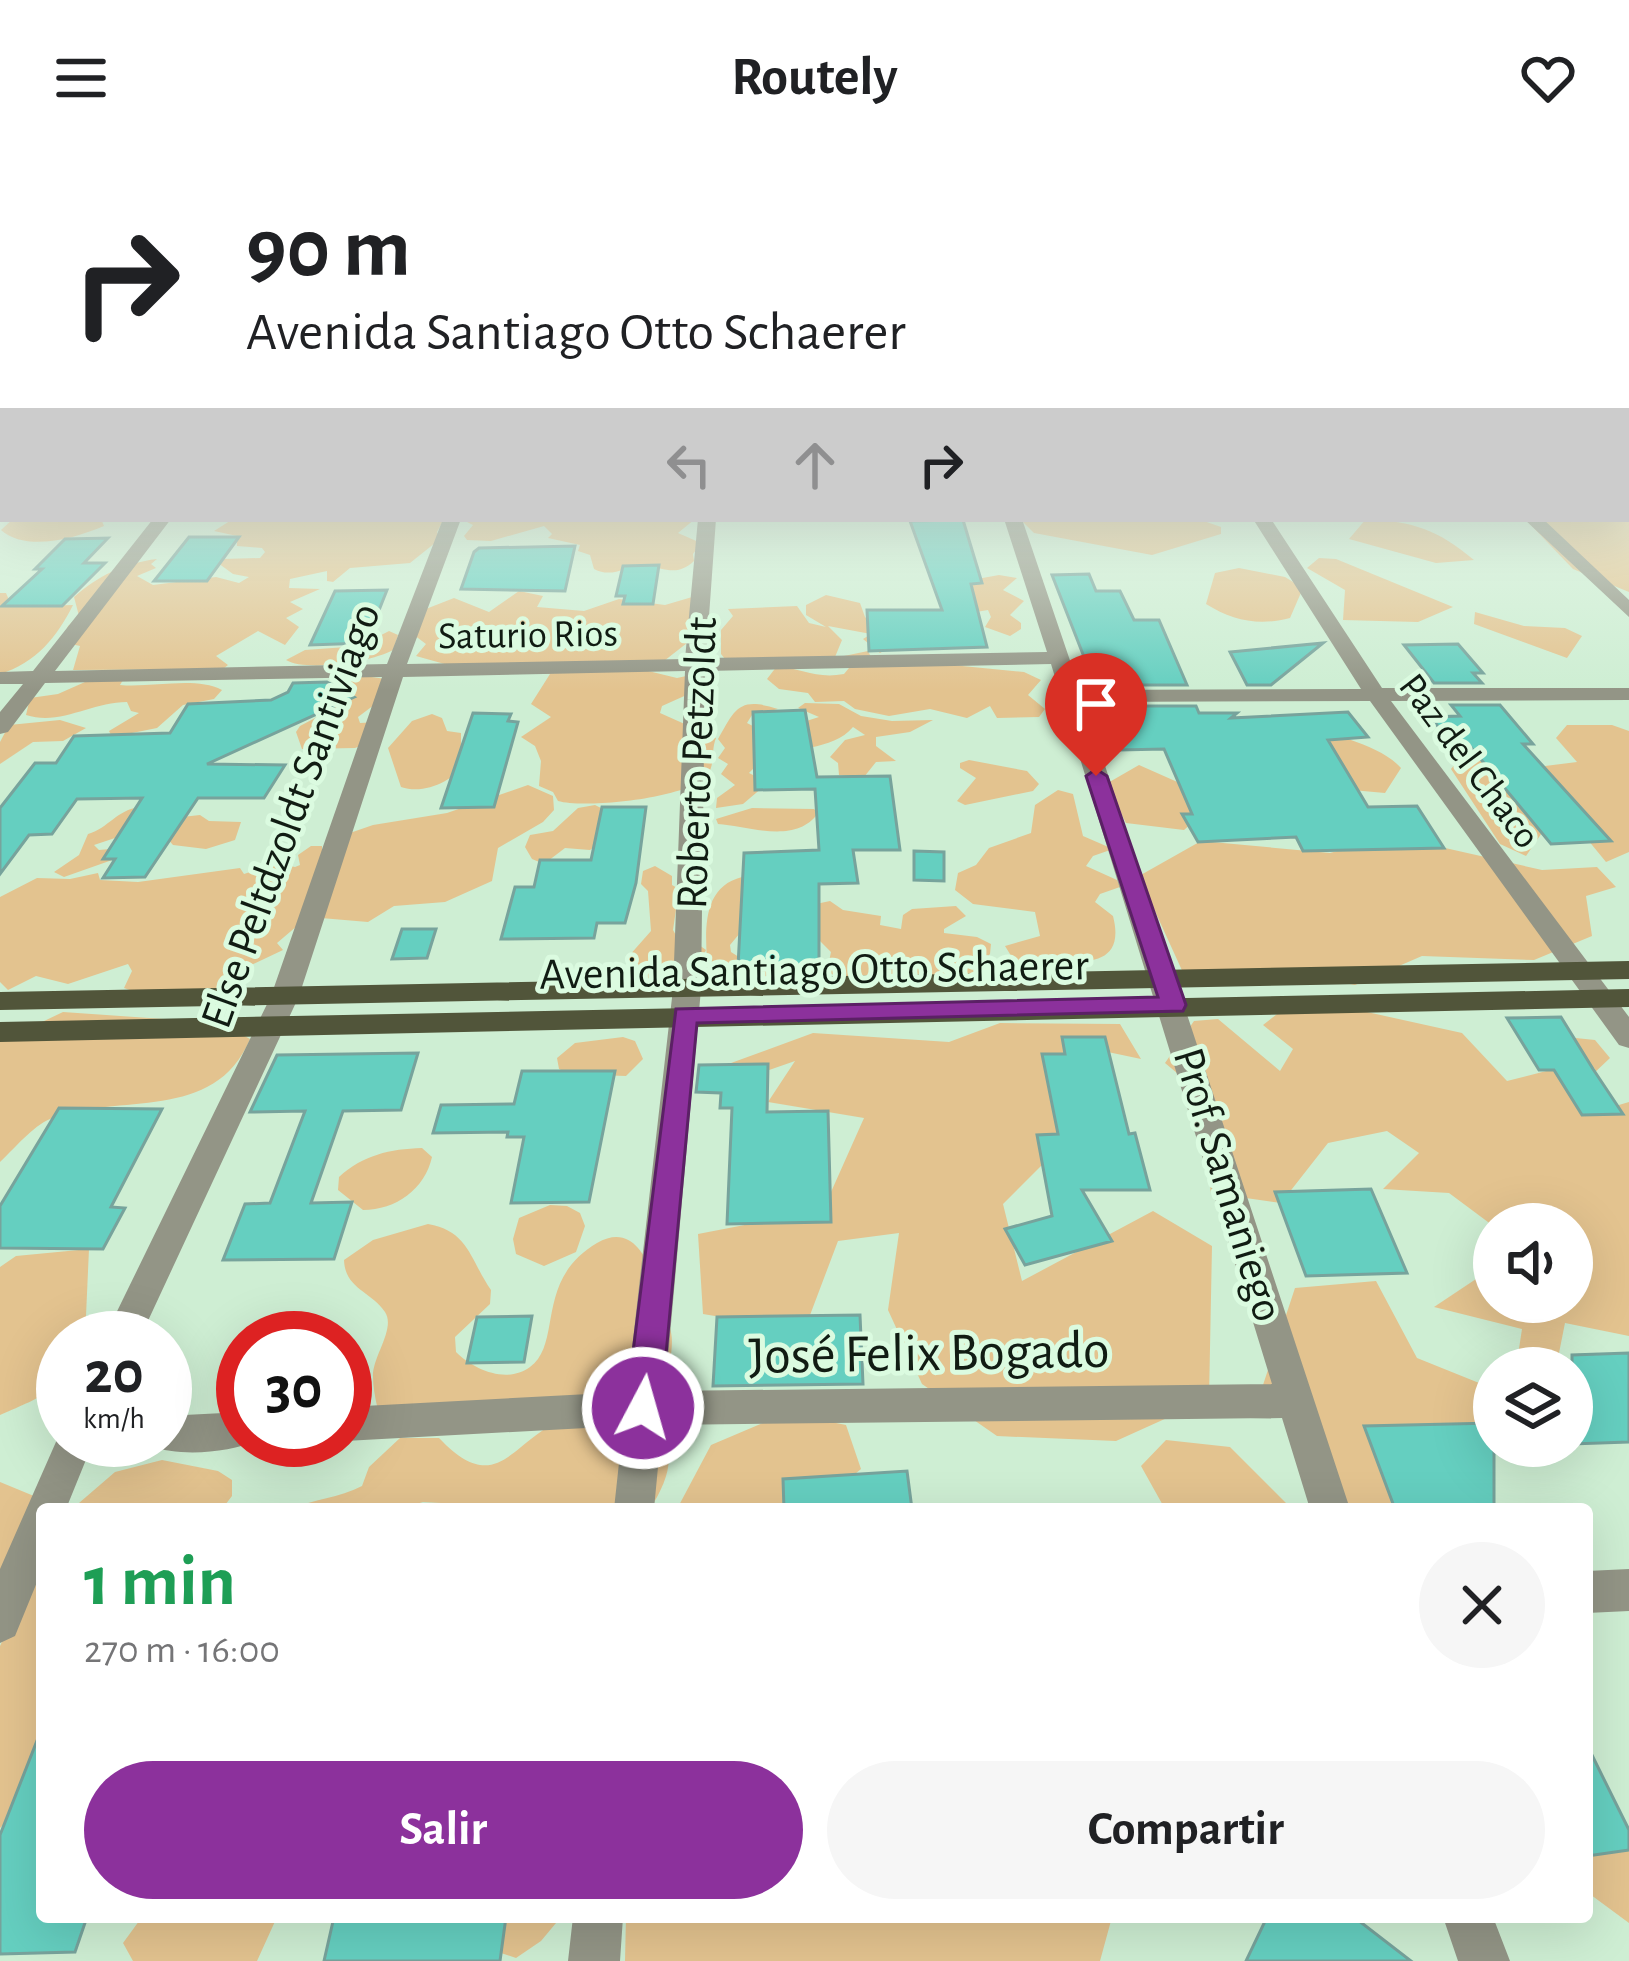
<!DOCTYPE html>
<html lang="es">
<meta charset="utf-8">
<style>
:root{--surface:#fff;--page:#f6f6f6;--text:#202124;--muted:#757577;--accent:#8c319c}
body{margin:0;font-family:"Alegreya Sans",sans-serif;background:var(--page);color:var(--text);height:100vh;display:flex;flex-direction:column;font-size:45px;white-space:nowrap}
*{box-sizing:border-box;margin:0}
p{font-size:39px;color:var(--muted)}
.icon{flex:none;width:66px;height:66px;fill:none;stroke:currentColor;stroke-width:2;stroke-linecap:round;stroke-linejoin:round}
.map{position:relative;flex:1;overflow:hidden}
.drawer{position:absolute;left:36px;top:1347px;width:1557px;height:420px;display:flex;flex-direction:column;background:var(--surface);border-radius:12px;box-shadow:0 12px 48px #0002}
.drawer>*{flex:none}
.top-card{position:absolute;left:0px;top:0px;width:1629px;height:366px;box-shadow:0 12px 48px #0002;background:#fff;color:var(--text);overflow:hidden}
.fabs{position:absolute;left:1473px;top:1047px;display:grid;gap:24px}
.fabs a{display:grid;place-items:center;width:120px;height:120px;border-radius:50%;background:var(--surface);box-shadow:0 12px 48px #0002;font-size:60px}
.speed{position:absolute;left:36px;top:1155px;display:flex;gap:24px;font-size:60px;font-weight:700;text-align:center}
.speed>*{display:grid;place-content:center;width:156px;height:156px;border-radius:50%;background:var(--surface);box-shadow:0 12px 48px #0002;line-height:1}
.speed small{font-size:30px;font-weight:400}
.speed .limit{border:18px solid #d22;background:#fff;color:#111}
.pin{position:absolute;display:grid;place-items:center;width:102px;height:102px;color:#fff;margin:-123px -51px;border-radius:50% 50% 50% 0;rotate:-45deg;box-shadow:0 0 12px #0007}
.pin .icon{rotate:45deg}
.me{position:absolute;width:132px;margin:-66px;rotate:6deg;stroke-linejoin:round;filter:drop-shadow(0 0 9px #0008)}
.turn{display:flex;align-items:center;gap:42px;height:252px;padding:0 48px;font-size:54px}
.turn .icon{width:156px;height:156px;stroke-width:2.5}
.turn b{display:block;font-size:84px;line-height:102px}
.lanes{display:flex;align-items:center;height:114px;padding:0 48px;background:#0003;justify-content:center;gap:60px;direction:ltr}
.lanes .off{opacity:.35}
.round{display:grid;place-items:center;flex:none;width:126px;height:126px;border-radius:63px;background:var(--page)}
.summary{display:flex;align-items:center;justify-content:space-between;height:204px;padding:0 48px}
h1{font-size:72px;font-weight:600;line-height:90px;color:#1e9e55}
.cta{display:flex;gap:24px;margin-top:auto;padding:24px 48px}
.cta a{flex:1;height:138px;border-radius:72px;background:var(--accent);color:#fff;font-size:48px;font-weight:600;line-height:138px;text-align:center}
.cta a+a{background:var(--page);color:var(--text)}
header{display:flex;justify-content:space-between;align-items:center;height:156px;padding:0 48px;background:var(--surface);font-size:54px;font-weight:600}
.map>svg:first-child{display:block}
.green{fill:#e3c38f}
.building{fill:#65cfc0;stroke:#77a39c;stroke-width:3}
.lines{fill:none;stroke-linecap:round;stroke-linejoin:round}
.minor{fill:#939586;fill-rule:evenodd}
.primary{fill:#51553a;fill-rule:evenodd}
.route{fill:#8c319c;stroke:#5b2065;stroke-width:3}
.labels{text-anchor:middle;stroke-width:10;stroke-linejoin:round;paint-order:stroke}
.far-street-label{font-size:39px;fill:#111c13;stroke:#dbfbe0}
.street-label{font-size:45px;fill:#111c13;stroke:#dbfbe0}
.near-street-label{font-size:54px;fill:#111c13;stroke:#dbfbe0}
</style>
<header><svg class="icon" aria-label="menu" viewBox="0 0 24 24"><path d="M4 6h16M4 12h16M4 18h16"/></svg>Routely<svg class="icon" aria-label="heart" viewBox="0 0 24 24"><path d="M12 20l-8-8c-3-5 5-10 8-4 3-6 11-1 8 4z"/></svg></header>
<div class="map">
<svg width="1629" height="1805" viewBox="0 0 1629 1805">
<rect width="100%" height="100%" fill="#ceeed3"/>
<path class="green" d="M1626 282H1629V436L1573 413 1525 363H1626Z
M13 363H101L104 370C73 383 26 396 1 374Z
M233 363 443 365 437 376 440 383 410 407 350 412 333 426 327 425V415L290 423 289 432 320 433 290 446 303 453 286 462 299 471 285 489 258 475 216 500 228 509 223 513 73 514 80 490 62 486 68 470 79 460 74 441C98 420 124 407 157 403L151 408 156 412 137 420 153 429 216 421 239 427 249 421 233 418 218 407 189 404 260 402 265 396 262 392 237 390V380L214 375Z
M461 363H695L678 377 701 387 693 398 694 405C677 421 665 412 645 410 625 409 613 423 594 413L590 399 578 395 580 389 548 382 552 378 544 370 491 385 467 384 464 380 473 369Z
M1020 363H1198L1221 371V378L1152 399 1034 377Z
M1366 363C1414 366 1437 373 1474 404L1436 407 1349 383Z
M1319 402 1336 403 1453 451 1418 466 1343 464 1345 434 1307 412Z
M1239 412 1285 421 1303 432 1290 462C1259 470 1233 465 1206 448L1215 417Z
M999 419 1017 422 1003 434 1024 445 1010 459 1021 467V473L1010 480 985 471 991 461 988 454 970 457 966 425Z
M519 435 543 440 537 451 584 455 619 443 665 449 699 439 687 487 664 505 640 513 677 522 691 519V537L662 550 660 557 716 582C711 594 715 608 708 618 693 642 586 653 558 645L553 636 539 630 541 605 535 590 521 581 551 561 531 548 550 518 459 512 416 500 426 488 414 479 413 458 454 442 489 456Z
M0 437H6L9 444 38 450 73 449C57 481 36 507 0 518Z
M826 439 860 447 865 461 893 489 880 497 863 483 871 478 828 470 842 484 835 501 725 503 721 498V474L733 460 728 453 797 450 809 467 826 471 806 459V449Z
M1475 456 1524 470 1565 472 1582 480 1567 502 1474 468Z
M389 475 398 479 393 494C372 506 306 516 286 504L305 494 360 490Z
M868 495 871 501 1024 516 1041 524 1028 539 1045 553 1039 561 997 562 990 550 967 562 930 553 889 560 855 553 844 545 815 546 808 537 779 533 767 523 777 510C802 513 817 523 844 518L849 512 843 510 844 500Z
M364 520 386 523 374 549 358 561 360 567 378 566 379 583 355 592 302 593 296 576 300 570 353 542 341 529Z
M94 522 123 524 120 529C152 532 195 520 222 534L214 543 183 549 157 572 112 581 109 575 139 557 131 555 127 546C91 546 61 570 26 559L30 542 58 538Z
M805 547 839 548 861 560 892 565 933 564 910 576 876 581V590L896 605 876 606 864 621 839 619 838 607 830 601 845 584 865 579 853 571C829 600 777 586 749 617L761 623 763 631 743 648 716 652 717 642 735 629 721 618 728 608 718 602 725 592 718 583C735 554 738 540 778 553L752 559 747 567C772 581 794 568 819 561L798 552Z
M432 558 442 562 447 575 461 577V590L472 598C460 621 428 640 401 631L388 592 412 565Z
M60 564 86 572 63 585 33 586 0 608V586L9 569Z
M1295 565C1328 579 1379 587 1401 612L1385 637 1352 634Z
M1567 569H1612L1629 575V696L1606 706 1529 612 1577 606 1556 582Z
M1461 601 1496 602 1559 652 1526 700 1500 688 1451 613Z
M969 604 1027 615 1039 628 1033 635 965 649 957 645 976 622 960 612V607Z
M1139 609 1218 644 1184 674 1126 667 1106 628Z
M528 629 553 640 554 654 543 666 498 692 492 725 445 746 394 750 368 766 321 762 347 678 373 669 447 657Z
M1058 634 1073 638 1083 680 1113 693 1093 700 1086 710 1117 724 1120 731 1100 738 1095 746 1113 760C1125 807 1090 807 1057 806 1042 806 1034 814 1018 811L1005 790 1040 780 1035 756 973 748 955 734 958 717 976 709 989 692 1031 677 1035 649Z
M595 649 605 654 599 687 590 694 565 692 544 708 532 703 525 691 530 679 553 675 578 652Z
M140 651 127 678 94 689 99 694 110 693 104 703H115L64 721 54 716 79 699 88 678C109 672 116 654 140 651Z
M752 652 814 653 818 657C796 689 749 670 718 668L716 663Z
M200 659 209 665 241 666 235 684 206 693 173 689 166 681 182 661Z
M1392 680 1542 714 1597 711 1616 731 1586 740 1592 780 1534 804 1422 800 1355 829 1285 816 1185 821 1139 720 1201 685 1330 697Z
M311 690H322V699L297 770 277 787 283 794 247 811 236 830 146 840 124 832 132 815 128 808 68 828 36 820 8 834 0 826V741L37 722 70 723 98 717 100 724 138 726 240 712 244 718 276 707 295 711 300 709 298 699Z
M655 710 672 720V729L679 733 673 774 678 783 695 786 706 794C697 816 672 814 652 824L635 816 628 801 651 775 648 735 641 728 643 715Z
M742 721 748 724 750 765 730 789 731 796 742 803 802 807 810 820 801 827 717 825 708 819C706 783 698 732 742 721Z
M830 745 843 754 881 760 880 769 901 773 903 759 912 753 956 750 966 760 944 773V777L977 781 991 788 990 798 972 818 837 821 827 815 831 796 817 782 816 748Z
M1299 841 1462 877 1507 925 1554 913 1566 881 1595 884 1610 902 1573 937 1592 957 1629 946V1180L1565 1167 1556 1212H1516L1522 1173 1434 1151 1494 1111V1146H1572V1068H1494V1081L1492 1069 1449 1037 1383 1033 1419 997 1387 975 1328 987 1281 1047 1211 1037 1196 933 1165 907 1194 865 1218 863 1280 915 1293 893 1263 869Z
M63 856 221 867 250 883C214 968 119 936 50 963 33 970 14 993 0 1006V886Z
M1000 867 1120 868 1141 903 1089 892 1085 966 1003 1048 1022 1125 1153 1055 1212 1090 1209 1243 1116 1285 997 1280 922 1228 888 1154 899 1077 838 1085 804 1175 703 1158 698 1078 823 1054 864 962 768 946 795 905 743 923 720 911 813 877 949 886Z
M623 881 635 885 643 903 626 920 569 918 559 913 557 902 575 887Z
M422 992 432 1001C425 1033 396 1054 363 1054L338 1034 339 1021C363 999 390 993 422 992Z
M550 1049 567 1050 580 1057 585 1070 576 1096 544 1110 516 1098 513 1083 519 1062Z
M428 1068C469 1075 470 1104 491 1134L490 1148 455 1181 456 1196C474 1214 507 1228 530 1211 563 1187 534 1124 597 1087 637 1064 652 1113 659 1141 661 1153 669 1164 671 1176 674 1191 669 1207 667 1222L586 1240 377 1250C375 1241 373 1230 373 1221 372 1201 396 1173 385 1156 371 1135 345 1133 344 1104L373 1084Z
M89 1093 85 1182H63C63 1236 46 1239 0 1259V1111L16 1100Z
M1376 1125 1417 1202 1494 1233V1271L1412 1353H1331L1322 1311 1261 1235 1295 1132Z
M786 1257 846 1269 861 1313 813 1353H677L711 1289Z
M569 1261 660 1273C677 1301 667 1326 650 1353H446L441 1347 423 1346 399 1353H290C314 1343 339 1342 362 1330L369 1311 400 1282H439C500 1346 512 1280 569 1261Z
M1166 1284 1230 1291 1292 1353H1165L1141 1310Z
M162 1304 218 1315 232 1324V1340L222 1353H72L115 1316Z
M0 1326 46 1345 0 1468Z
M42 1399V1611L25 1647 0 1672V1490Z
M1587 1666 1629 1682V1767L1587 1736Z
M142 1761H277L257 1805H133L123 1787Z
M481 1761H561L541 1785 516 1802 492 1794Z
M626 1761H1112L1100 1805H625Z"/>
<path class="building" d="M963 364 982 427 971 428 987 491 869 495 867 454H942L910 365Z
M189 381H239L207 425H154Z
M108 382 84 407H105L62 450H2L42 413H35L65 383Z
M575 390 565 435 461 433 474 396 479 392Z
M659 409 653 448H623L625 440H616L623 410Z
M1089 418 1096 435H1120L1134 464H1159L1187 529H1095L1052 419Z
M387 434 366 487 310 489 335 435Z
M1323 487 1271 529H1247L1230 496Z
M1458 488 1483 517H1473L1482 527H1434L1404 489Z
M327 526 354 541 207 608 285 609 264 642H198L145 721 103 722 115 703H103L142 642 77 643 52 678 29 679 0 718V652L35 607H56L74 580 170 577 188 548 271 544 288 536 293 527Z
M1451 549H1500L1533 588H1523L1611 685 1551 688 1469 589 1451 588 1431 561 1460 560Z
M1103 550H1196L1199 557H1237L1231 562 1348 556 1368 581 1328 584 1368 651 1417 650 1444 692 1303 695 1296 681 1198 686 1182 658H1192L1164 593 1119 594Z
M805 554 817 621 890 620 900 694H853L858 727 819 728V810H738L744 697 819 694 815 633 755 634 753 556Z
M473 557 511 558 508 565 518 566 494 651 441 652Z
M602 651H646L636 727 625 767H597L594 782 501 783 515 731H534L540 704H591Z
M914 695 944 696V725L914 724Z
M402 773H436L427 802 392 803Z
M1561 861 1593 913 1623 958 1582 959 1554 914H1539L1507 862Z
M1062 881H1105L1129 978 1135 977 1150 1034H1082L1112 1085 1025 1109 1005 1073 1052 1060 1037 979 1058 978 1042 898H1065Z
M418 897 401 954 343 955 311 1047 352 1046 334 1103 223 1104 245 1048 270 1047 305 955 250 956 277 899Z
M768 908 767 956 828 955 831 1066 727 1068 732 952H720L721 937 696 936 699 909Z
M522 915H615L589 1046 511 1047 524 981H507L508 976 433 977 441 949 514 948Z
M59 952 162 953 111 1051 125 1052 103 1093 0 1092V1050Z
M1371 1033 1407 1117 1306 1120 1275 1036Z
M860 1159 863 1228 713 1230 717 1161Z
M532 1160 524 1206 467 1207 477 1161Z
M1629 1197V1286L1572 1288V1199Z
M1494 1267V1353H1395L1364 1270Z
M907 1315 912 1353H784L783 1323Z
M40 1577 42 1761H87L75 1796 0 1798V1679Z
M1587 1589 1629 1674V1694L1587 1700Z
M334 1761H506L500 1805H324Z
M1267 1761H1354L1411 1805H1246Z"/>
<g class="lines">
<path class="minor" d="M1626 313H1629V323H1626Z
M0 331H3V341H0Z
M153 363H171L55 515 387 508 443 363H461L407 508 685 503 698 363H716L706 502 1047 496 1004 363H1022L1080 534 1361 533 1253 363H1271L1382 532H1629V544L1391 545 1629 861V892L1619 889 1370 545 1084 546 1350 1353H1310L1282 1262 662 1269 654 1353H614L623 1270 345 1285 341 1284H345V1251L627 1236 673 833 685 515 403 521 299 840 140 1182H104L271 840 382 521 45 527 8 576 0 578V556L23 528H0V516L33 515ZM1051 508 1272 1228 665 1235 701 833 705 515Z
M1524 363H1543L1629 444V461Z
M243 1256V1284H257C232 1297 178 1301 151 1290L148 1284H165V1260Z
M63 1270V1284H94L66 1353H42V1414L15 1480 0 1487V1413Z
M1629 1413V1455L1587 1457V1415Z
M573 1761H623L620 1805H568Z
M1443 1761H1493L1510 1805H1458Z"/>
<path class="primary" d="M1629 805V823L0 854V836Z
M1629 833V851L0 886V866Z"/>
</g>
<linearGradient id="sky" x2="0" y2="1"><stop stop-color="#77c0ea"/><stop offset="0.53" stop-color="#e9f7eb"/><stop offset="1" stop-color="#e9f7eb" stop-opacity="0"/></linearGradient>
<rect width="1629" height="534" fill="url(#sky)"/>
<path class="route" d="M1096 613 1107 620 1186 849 1183 855 697 867 661 1252 656 1263 643 1267 631 1263 626 1252 676 853 1158 841 1086 620Z"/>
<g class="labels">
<g class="far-street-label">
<text transform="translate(528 477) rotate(-1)" y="14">Saturio Rios</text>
<text transform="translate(1471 604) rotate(53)" y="14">Paz del Chaco</text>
</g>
<g class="street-label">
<text transform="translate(695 607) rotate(-88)" y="16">Roberto Petzoldt</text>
<text transform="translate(289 659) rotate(-70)" y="16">Else Peltdzoldt Santiviago</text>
<text transform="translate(814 812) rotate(-1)" y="16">Avenida Santiago Otto Schaerer</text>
<text transform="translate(1230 1028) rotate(73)" y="16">Prof. Samaniego</text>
</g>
<g class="near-street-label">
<text transform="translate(929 1195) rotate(-1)" y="19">José Felix Bogado</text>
</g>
</g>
</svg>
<div class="fabs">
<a><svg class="icon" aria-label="sound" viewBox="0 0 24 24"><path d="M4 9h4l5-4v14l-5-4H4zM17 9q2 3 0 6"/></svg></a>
<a><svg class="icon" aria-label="layers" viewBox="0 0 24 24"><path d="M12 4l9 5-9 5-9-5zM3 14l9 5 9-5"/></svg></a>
</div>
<div class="speed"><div>20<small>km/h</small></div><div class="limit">30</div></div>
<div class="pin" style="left:1096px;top:620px;background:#d93025"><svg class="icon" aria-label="arrive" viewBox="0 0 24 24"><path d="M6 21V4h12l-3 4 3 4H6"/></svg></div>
<svg class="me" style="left:643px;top:1252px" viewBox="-20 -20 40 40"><circle r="17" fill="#8c319c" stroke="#fff" stroke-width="3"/><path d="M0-11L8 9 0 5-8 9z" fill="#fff"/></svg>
<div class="top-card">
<div class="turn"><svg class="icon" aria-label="right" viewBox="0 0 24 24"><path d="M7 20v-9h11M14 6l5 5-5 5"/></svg><div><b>90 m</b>Avenida Santiago Otto Schaerer</div></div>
<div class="lanes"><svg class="icon off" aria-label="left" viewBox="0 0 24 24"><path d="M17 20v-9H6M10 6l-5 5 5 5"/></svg><svg class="icon off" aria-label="ahead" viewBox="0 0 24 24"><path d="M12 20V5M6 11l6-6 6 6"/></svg><svg class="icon" aria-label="right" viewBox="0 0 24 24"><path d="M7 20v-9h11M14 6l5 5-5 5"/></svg></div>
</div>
<section class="drawer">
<div class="summary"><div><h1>1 min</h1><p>270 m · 16:00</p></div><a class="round"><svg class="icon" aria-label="close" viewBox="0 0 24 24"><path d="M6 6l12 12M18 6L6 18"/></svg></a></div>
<div class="cta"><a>Salir</a><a>Compartir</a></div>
</section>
</div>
